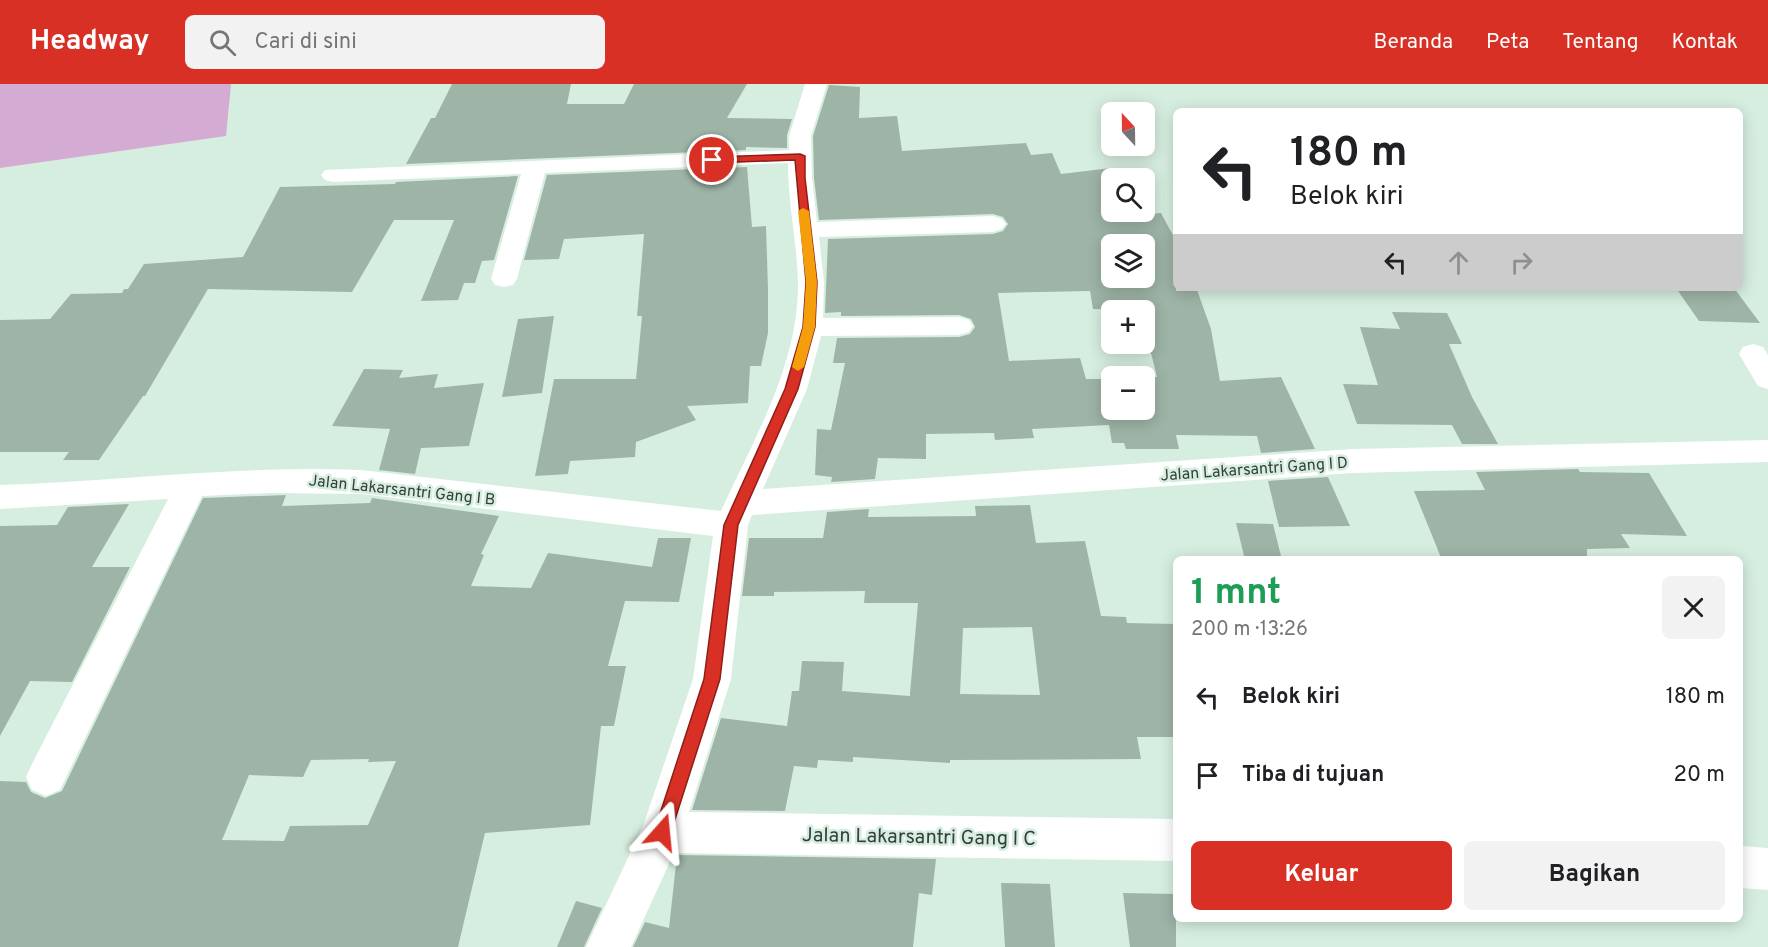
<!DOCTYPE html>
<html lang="id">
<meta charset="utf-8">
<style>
:root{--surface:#fff;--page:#f2f2f2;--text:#202124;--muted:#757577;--accent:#d93025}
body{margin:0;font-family:Overpass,sans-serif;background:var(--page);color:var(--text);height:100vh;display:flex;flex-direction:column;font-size:22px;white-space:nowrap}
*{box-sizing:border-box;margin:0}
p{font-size:20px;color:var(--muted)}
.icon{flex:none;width:33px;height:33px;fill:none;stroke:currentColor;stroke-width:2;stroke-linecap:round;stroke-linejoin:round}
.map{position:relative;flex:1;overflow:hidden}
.details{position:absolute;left:1173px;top:472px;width:570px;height:366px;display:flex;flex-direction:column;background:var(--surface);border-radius:9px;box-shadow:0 3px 15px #0003}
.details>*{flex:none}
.guide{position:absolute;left:1173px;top:24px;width:570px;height:183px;border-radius:9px;box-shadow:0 3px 15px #0003;background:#fff;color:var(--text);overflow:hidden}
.needle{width:39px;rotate:338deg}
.tools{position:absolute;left:1101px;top:18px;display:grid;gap:12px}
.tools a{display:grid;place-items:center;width:54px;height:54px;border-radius:9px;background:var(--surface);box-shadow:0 3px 15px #0003;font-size:30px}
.pin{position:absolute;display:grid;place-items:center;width:51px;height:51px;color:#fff;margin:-26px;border:3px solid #fff;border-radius:50%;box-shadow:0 2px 6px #0007}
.me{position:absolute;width:66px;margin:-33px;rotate:18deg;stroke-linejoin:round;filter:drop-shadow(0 0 4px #0008)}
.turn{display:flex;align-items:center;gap:21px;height:126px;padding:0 18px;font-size:27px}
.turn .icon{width:78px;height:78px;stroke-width:2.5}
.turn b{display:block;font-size:42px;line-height:51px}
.lanes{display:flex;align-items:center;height:57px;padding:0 18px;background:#0003;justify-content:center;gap:30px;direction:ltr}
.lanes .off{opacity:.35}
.round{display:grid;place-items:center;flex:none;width:63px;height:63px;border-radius:9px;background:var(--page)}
.overview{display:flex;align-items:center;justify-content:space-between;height:102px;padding:0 18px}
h1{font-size:36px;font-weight:700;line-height:45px;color:#1e9e55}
.button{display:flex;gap:12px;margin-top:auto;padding:12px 18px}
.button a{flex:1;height:69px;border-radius:9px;background:var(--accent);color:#fff;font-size:24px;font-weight:700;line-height:69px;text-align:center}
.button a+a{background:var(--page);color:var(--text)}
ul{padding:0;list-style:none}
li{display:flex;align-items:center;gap:18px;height:78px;padding:0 18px}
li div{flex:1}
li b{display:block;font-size:22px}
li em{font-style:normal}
header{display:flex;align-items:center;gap:36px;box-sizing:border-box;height:84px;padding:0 30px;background:var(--accent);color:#fff}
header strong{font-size:28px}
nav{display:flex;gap:33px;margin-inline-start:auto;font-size:21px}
.search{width:420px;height:54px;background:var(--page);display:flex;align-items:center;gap:15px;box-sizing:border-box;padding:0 21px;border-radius:9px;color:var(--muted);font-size:22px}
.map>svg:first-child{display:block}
.green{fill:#d3abd3}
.building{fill:#9eb4a7;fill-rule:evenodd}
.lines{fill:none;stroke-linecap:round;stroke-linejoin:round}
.minor{fill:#fff;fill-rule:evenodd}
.route{fill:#d93025;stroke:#8d1f18;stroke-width:1.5}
.slow{fill:#f59e0b}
.labels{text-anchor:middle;stroke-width:5;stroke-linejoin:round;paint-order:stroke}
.street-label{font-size:16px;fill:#363f3a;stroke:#d6eee0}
.near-street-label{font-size:20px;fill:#363f3a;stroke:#d6eee0}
</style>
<header>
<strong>Headway</strong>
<div class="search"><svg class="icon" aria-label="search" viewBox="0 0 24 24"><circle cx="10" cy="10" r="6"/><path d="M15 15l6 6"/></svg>Cari di sini</div>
<nav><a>Beranda</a><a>Peta</a><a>Tentang</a><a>Kontak</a></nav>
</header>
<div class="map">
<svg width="1768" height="863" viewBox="0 0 1768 863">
<rect width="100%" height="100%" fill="#d6eee0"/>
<path class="green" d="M0 0H231L226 52 0 84Z"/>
<path class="building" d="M452 0H571L567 20H624L634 0H747L727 34 792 35 787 51V64L746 63V66L406 80 431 34H435Z
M829 1 860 3 859 34 897 32 902 67 1026 59 1031 71 1052 69 1061 90 1111 84 1117 94H1112V128H1137L1138 131 1161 129 1176 157V207L1197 206 1211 245 1220 297 1281 293 1315 365 1261 369 1257 352 1176 351 1179 365H1126L1124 359H1112L1109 341 1032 345 1034 354 995 356 994 349 926 350V375L878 374 875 395 831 398 832 393 815 391 817 345 831 346 845 279H833L837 254 959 253 970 250 975 243 971 235 959 231 841 232V228L825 229 828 155 993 150 1003 147 1008 140 1003 133 993 130 819 136 814 94 813 52ZM1112 160H1144V194H1112ZM1090 207 1093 225 1144 226V241L1157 293 1144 294V326H1112V295H1086L1080 274 1009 277 998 209Z
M747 83 752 143 766 142 768 205V249L761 282H750L748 319 687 322 696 336 636 358 635 373 570 377 568 390 535 392 554 295H636L642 232H637L644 150 564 155 559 175 524 176 547 91Z
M518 92 494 176 482 177 475 199H464L458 216 421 217 454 136H394L352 208 208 205 145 312H143L99 376H63L69 368H0V236L50 235 71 210 122 209 124 205H128L144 180 243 173 280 103 395 100 396 98Z
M1676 204H1734L1760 239 1699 237Z
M1392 228 1447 229 1462 260H1449L1472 313 1498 360H1462L1452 341 1357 340 1343 300 1378 301 1360 243 1400 245Z
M554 232 542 309 502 313 518 235Z
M364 285 403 286 399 294 438 290 434 304 484 299 469 362 421 364 415 390 379 386 390 345 332 342Z
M1578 385 1580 388 1649 389 1687 452 1621 450 1630 464 1587 465V476H1442L1414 407 1485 406 1476 388Z
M1328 393 1350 442 1279 443 1268 397Z
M286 411 282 422 370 419 372 414 499 432 481 470 484 471 471 502 531 504 548 469 652 483 658 454H691L679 518 625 517 608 582H626L614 642H601L590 741 485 749 458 863H0V697L26 698 31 708 45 714 62 707 203 414ZM369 675 368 678 396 677 368 741 290 742 284 757 222 756 249 691 303 693 311 676Z
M129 420 92 483H130L72 598 30 597 0 652V442L57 441 68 423Z
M1030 421 1036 459 1085 457 1101 532 1126 533 1127 539 1176 540V653H1137L1141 675 950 676V679L853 673V678L818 676 817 684 794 682 785 727 692 726 721 634 787 642 792 607H799L802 577 844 578 842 607 910 612V609L918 519H864L865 507 774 508V512H742L749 454H823L827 428 869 425 868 433 976 432 975 422ZM1032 543 1040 611 960 610 963 544Z
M1236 439 1273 440 1282 476H1245Z
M677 771 936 775 932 811 919 809 913 863H633L645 838 669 844Z
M1001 799 1050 800 1055 863H1005Z
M1123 809 1176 810V863H1130Z
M576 817 602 824 584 863H557Z"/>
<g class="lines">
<path class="minor" d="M805 0H827L811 52 812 94 817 138 993 132 1002 135 1006 140 1002 145 993 148 819 153 824 198 823 234 959 233 969 236 973 242 969 248 959 251 821 252 807 305 763 405 1353 365 1768 356V378L1353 389 752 431 748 441 731 595 689 728 1176 735V777L674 769 631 863H586L643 742 693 595 713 452 361 410 270 409 202 412 60 706 46 712 32 706 26 693 32 680 168 415 0 425V401C121 397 240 381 361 386L721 427C754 355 799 280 798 198 797 158 788 120 788 79L545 89 517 195 513 201 504 203 495 201 491 195 521 90 333 98 325 96 321 91 325 86 789 66V52Z
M1753 260 1763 263 1768 271V305L1758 302 1739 270 1743 263Z
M1740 762 1768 764V806L1740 804Z"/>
</g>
<path class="route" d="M800 70 805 72V94L817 198 815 243 798 305 738 441 720 595 671 748 668 754 662 757 656 754 654 748 704 595 724 441 785 305 803 243 806 198 795 76 712 79 707 76 712 73Z"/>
<path class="slow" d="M803 124 809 127 817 198 815 243 804 283 798 287 792 283 803 243 806 198 798 127Z"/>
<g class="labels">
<g class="street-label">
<text transform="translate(1254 384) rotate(-4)" y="6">Jalan Lakarsantri Gang I D</text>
<text transform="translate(402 405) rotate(6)" y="6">Jalan Lakarsantri Gang I B</text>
</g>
<g class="near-street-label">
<text transform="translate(919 752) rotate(1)" y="7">Jalan Lakarsantri Gang I C</text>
</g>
</g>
</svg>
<div class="tools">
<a><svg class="needle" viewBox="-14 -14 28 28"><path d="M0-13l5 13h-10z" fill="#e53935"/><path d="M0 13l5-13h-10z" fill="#757577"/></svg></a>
<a><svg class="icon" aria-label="search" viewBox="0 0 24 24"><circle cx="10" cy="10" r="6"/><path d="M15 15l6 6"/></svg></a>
<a><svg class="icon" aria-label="layers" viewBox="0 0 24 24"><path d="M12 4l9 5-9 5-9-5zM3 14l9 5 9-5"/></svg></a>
<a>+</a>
<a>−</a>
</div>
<div class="pin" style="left:712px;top:76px;background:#d93025"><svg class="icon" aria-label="arrive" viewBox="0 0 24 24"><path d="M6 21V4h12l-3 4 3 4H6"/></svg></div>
<svg class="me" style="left:662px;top:748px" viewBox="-20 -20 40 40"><path d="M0-17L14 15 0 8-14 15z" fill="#d93025" stroke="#fff" stroke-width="4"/></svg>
<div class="guide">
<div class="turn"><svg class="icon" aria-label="left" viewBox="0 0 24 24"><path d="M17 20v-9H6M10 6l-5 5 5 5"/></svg><div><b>180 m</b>Belok kiri</div></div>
<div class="lanes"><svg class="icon" aria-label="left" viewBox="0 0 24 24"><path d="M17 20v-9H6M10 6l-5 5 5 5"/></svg><svg class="icon off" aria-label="ahead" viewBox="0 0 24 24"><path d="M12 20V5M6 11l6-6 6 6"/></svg><svg class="icon off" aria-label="right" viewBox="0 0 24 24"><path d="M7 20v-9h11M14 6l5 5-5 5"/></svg></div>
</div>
<section class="details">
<div class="overview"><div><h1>1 mnt</h1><p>200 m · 13:26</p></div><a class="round"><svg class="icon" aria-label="close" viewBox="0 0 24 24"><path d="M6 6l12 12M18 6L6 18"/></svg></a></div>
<ul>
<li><svg class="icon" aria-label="left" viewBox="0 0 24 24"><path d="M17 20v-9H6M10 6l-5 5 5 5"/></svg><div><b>Belok kiri</b></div><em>180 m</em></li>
<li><svg class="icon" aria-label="arrive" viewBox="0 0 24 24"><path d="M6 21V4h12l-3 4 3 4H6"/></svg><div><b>Tiba di tujuan</b></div><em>20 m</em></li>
</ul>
<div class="button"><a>Keluar</a><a>Bagikan</a></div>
</section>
</div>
